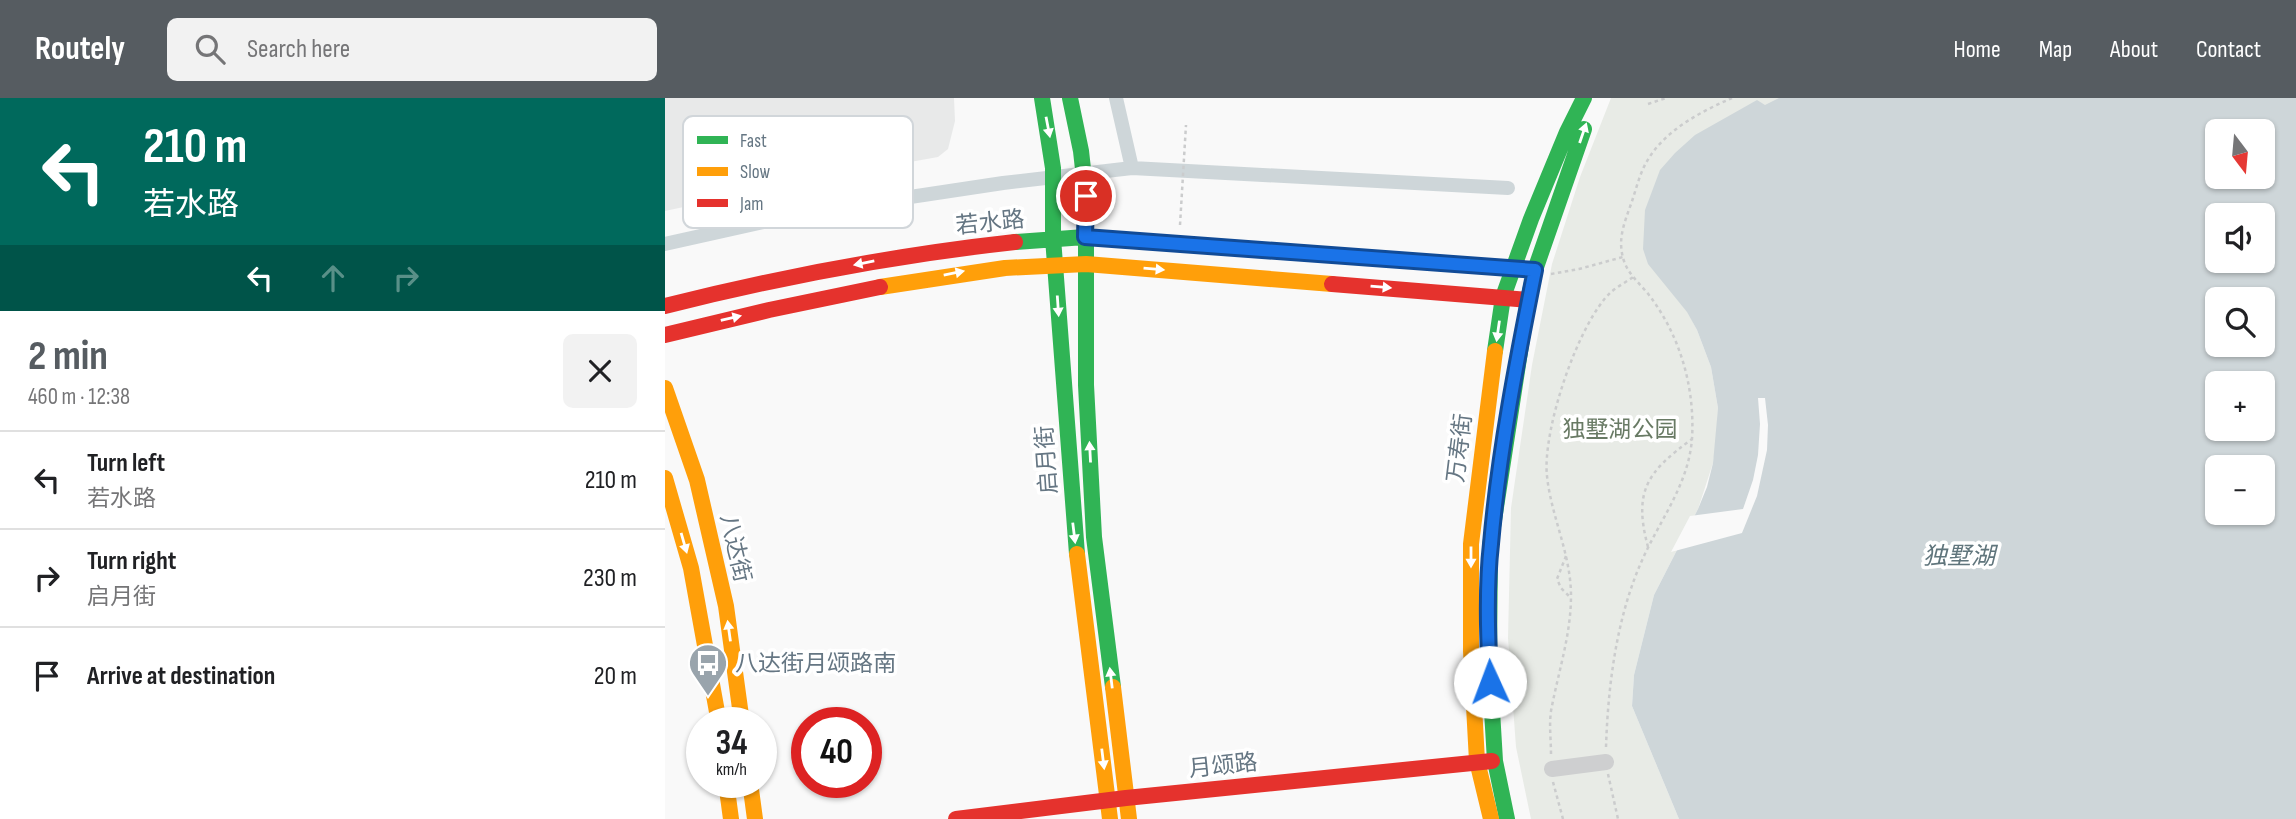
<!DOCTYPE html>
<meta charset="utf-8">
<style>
:root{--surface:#fff;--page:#f2f2f2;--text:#202124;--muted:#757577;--line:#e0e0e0;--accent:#565c61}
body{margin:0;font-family:"Sofia Sans Condensed","Noto Sans SC",sans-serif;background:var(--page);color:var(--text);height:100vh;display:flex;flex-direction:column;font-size:26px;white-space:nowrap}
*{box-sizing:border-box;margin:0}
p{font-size:23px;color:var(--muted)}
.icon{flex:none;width:38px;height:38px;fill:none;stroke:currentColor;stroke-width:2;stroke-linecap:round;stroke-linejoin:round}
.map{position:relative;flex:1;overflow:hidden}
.sheet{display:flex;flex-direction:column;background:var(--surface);width:665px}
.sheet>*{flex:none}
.banner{background:#00695c;color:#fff;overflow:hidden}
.needle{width:46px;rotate:164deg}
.buttons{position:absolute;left:1540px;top:21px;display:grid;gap:14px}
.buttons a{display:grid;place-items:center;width:70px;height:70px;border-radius:10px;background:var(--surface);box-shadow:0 2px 5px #0004;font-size:35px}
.speed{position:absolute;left:21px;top:609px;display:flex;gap:14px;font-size:35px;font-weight:700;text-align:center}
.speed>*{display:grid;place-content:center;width:91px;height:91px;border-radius:50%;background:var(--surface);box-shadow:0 2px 5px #0004;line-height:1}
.speed small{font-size:18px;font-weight:400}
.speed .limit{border:10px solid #d22;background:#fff;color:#111}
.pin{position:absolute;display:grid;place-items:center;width:60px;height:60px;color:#fff;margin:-30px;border:4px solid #fff;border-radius:50%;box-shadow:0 2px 7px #0007}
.me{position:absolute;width:77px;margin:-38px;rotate:358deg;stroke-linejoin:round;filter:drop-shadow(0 0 5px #0008)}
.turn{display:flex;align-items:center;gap:24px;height:147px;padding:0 28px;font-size:32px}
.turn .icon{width:91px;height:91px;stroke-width:2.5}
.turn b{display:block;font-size:49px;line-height:60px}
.lanes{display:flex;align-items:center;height:66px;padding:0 28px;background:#0003;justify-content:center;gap:35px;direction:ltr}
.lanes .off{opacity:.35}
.round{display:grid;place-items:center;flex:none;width:74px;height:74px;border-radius:10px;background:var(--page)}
.overview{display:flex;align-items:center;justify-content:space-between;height:119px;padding:0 28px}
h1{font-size:42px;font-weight:700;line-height:52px;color:var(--accent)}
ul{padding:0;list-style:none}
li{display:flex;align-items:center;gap:21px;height:98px;padding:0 28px;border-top:2px solid var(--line)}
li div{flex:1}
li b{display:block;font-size:26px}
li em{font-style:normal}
header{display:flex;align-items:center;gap:42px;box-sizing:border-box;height:98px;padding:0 35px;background:var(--accent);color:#fff}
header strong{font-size:33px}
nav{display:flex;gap:38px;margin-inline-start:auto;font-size:24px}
.search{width:490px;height:63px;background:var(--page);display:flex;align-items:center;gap:18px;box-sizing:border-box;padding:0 24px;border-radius:10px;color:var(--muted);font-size:26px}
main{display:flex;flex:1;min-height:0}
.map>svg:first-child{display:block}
.built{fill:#e8e9e9}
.green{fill:#e8ebe6}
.water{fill:#ced6d9;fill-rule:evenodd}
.pier{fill:#f9f9f9}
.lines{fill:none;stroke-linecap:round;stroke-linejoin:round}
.canal{stroke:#ced6d9;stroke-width:14}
.path{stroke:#cbcccd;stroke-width:2.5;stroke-dasharray:3.5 3.5;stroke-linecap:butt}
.street{stroke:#cecfd0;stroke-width:16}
.fast{stroke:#30b455;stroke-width:16}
.slow{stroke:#ff9f0a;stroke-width:16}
.jam{stroke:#e5322d;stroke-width:16}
.oneway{fill:#fff}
.route-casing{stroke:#114b97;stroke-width:18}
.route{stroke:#1a73e8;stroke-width:12}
.labels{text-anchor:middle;stroke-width:7;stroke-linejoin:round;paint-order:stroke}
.street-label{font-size:23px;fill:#657683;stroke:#fff}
.park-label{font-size:23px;fill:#687a64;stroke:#fff}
.poi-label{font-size:23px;fill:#657683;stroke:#fff;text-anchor:start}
.water-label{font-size:24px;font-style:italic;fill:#60757c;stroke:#fff}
.key{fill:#fff;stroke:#d1d6da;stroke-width:2}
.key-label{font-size:19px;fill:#657683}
</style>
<header>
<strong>Routely</strong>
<div class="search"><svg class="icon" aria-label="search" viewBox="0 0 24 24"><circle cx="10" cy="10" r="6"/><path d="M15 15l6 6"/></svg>Search here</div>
<nav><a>Home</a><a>Map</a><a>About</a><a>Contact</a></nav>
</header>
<main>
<section class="sheet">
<div class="banner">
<div class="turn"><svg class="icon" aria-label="left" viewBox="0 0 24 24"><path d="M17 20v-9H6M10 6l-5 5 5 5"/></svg><div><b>210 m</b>若水路</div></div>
<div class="lanes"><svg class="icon" aria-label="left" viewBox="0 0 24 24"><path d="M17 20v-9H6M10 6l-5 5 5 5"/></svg><svg class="icon off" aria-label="ahead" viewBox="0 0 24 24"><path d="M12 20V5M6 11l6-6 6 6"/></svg><svg class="icon off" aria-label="right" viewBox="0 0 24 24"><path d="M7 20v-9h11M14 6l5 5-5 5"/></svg></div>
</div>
<div class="overview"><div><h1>2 min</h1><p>460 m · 12:38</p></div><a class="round"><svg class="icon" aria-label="close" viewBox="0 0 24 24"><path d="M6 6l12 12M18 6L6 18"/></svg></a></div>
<ul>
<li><svg class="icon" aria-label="left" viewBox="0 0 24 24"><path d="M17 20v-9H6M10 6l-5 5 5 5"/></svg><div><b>Turn left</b><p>若水路</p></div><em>210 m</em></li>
<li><svg class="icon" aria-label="right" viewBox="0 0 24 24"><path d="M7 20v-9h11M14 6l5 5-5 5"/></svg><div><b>Turn right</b><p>启月街</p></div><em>230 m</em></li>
<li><svg class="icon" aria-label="arrive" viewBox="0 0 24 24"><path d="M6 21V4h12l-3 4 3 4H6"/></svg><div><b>Arrive at destination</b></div><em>20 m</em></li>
</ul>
</section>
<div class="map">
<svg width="1631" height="721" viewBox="0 0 1631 721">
<rect width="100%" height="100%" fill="#f9f9f9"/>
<path class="built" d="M0 0H289L290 23 283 51 273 59 139 83 0 113Z"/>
<path class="green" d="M946 0H1121L1008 196 1022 213 1032 232 1046 269 1053 310 1052 339 1048 365 1033 411 989 497 969 577 967 608 1014 721H866L851 649 843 540 846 410 867 267 887 166 915 79Z"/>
<path class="water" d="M1114 0H1631V721H1014L967 608 969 577 989 497 1033 411 1042 389 1048 365 1053 310 1046 269 1032 232 1022 214 983 166 978 151 980 112 995 72 1010 55 1030 37 1092 2 1100 7ZM1552 33H1598V79H1552ZM1552 117H1598V163H1552ZM1552 201H1598V247H1552ZM1552 285H1598V331H1552ZM1552 369H1598V415H1552Z"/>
<path class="pier" d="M1093 300H1100L1103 327 1102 352 1092 398 1077 435 1006 454 1025 418 1078 411 1088 382 1093 357 1095 326Z"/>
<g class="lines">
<path class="canal" d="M451 0 467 70
M0 146 139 115 338 85 467 70 843 90"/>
<path class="path" d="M983 6 1001 0
M515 127 521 27
M886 176 914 171 958 159
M983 449C968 393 982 374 1027 341
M901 458 892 481 896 490 906 500
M941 649C943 589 951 523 975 467 993 424 1023 389 1027 341 1030 291 1016 241 987 201 978 188 964 178 959 163 952 142 959 126 966 106 970 95 973 82 978 71 994 35 1033 15 1067 0
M886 656C886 642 884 627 886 613 893 575 906 537 906 498 906 456 886 418 882 378 877 333 913 225 946 194 952 189 961 184 968 179
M943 676 953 721
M888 684 898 721"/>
<path class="street" d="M887 671 941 664"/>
<path class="fast" d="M377 0 388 70V140L412 456
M405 0 416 53 421 98V287L429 439 448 589
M350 144 420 139 870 172
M830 253 838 199 866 121 902 34 919 0
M842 721 830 663 824 562 825 448 863 202 870 172 919 31"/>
<path class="slow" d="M215 189 340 170 421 166 667 186
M0 290 32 382 61 508 77 625
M0 380 26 470 54 625
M412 456 445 721
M448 589 464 721
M61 684 66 721
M85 684 90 721
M826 721 812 663 806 553V446L830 253"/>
<path class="jam" d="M667 186 863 202
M0 208C115 179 232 157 350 144
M0 237 104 212 215 189
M291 721 461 700 827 663"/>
</g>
<defs><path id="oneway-solid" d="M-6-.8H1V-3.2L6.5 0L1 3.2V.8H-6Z" transform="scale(1.75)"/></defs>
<g class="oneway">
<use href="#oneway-solid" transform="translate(383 29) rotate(79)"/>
<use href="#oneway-solid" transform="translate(918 35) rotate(-71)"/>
<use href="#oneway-solid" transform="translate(199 165) rotate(169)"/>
<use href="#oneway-solid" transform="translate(489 171) rotate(5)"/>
<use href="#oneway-solid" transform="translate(289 175) rotate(-11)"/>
<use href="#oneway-solid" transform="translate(716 189) rotate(5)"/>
<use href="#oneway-solid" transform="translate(393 208) rotate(86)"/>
<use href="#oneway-solid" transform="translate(66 220) rotate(-13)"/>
<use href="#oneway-solid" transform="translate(833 233) rotate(98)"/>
<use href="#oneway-solid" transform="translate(425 354) rotate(-93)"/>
<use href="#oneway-solid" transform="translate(409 435) rotate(83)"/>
<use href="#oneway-solid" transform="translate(19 445) rotate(74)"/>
<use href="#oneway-solid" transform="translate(806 459) rotate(90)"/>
<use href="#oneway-solid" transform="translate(64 533) rotate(-98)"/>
<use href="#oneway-solid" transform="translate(446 580) rotate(-97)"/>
<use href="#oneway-solid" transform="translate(438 661) rotate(83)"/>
</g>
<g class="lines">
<g class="route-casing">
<path id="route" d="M421 98 420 139 870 172C852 262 834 354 826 446 821 490 823 540 825 584"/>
</g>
<use href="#route" class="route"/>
</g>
<defs>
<g id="bus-pin" transform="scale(2.0125)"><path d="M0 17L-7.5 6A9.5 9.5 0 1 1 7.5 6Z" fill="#99a4ac" stroke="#fff"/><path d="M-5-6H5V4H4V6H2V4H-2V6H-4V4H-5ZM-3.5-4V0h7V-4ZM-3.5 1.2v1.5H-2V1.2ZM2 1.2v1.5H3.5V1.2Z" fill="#fff"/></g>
</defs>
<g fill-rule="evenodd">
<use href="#bus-pin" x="43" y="565"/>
</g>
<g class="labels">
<g class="street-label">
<text transform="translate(325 124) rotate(-6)" y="8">若水路</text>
<text transform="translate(794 350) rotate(-83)" y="8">万寿街</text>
<text transform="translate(381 362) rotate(-94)" y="8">启月街</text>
<text transform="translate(71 450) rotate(77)" y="8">八达街</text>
<text transform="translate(558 667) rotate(-6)" y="8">月颂路</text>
</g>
<g class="park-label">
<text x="955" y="339">独墅湖公园</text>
</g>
<g class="poi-label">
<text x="70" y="573">八达街月颂路南</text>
</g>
<g class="water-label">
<text x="1294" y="466">独墅湖</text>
</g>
</g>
<rect x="18" y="18" width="230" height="112" rx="10" class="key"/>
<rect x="32" y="38" width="31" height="8" fill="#30b455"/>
<rect x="32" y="69" width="31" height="9" fill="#ff9f0a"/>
<rect x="32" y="101" width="31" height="8" fill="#e5322d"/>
<g class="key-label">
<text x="75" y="49">Fast</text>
<text x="75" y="80">Slow</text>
<text x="75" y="112">Jam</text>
</g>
</svg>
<div class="buttons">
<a><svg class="needle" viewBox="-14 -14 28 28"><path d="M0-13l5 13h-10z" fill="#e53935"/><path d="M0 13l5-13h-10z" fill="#757577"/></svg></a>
<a><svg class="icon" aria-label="sound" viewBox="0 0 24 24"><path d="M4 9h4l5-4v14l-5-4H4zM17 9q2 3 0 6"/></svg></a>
<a><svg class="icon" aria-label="search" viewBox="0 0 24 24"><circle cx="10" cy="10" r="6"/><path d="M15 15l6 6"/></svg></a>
<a>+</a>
<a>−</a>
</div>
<div class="speed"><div>34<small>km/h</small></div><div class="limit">40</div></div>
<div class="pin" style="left:421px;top:98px;background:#d93025"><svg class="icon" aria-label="arrive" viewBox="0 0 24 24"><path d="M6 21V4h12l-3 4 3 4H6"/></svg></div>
<svg class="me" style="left:825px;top:584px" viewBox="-20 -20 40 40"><circle r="19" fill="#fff"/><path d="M0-13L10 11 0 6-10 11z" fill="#1a73e8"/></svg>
</div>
</main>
